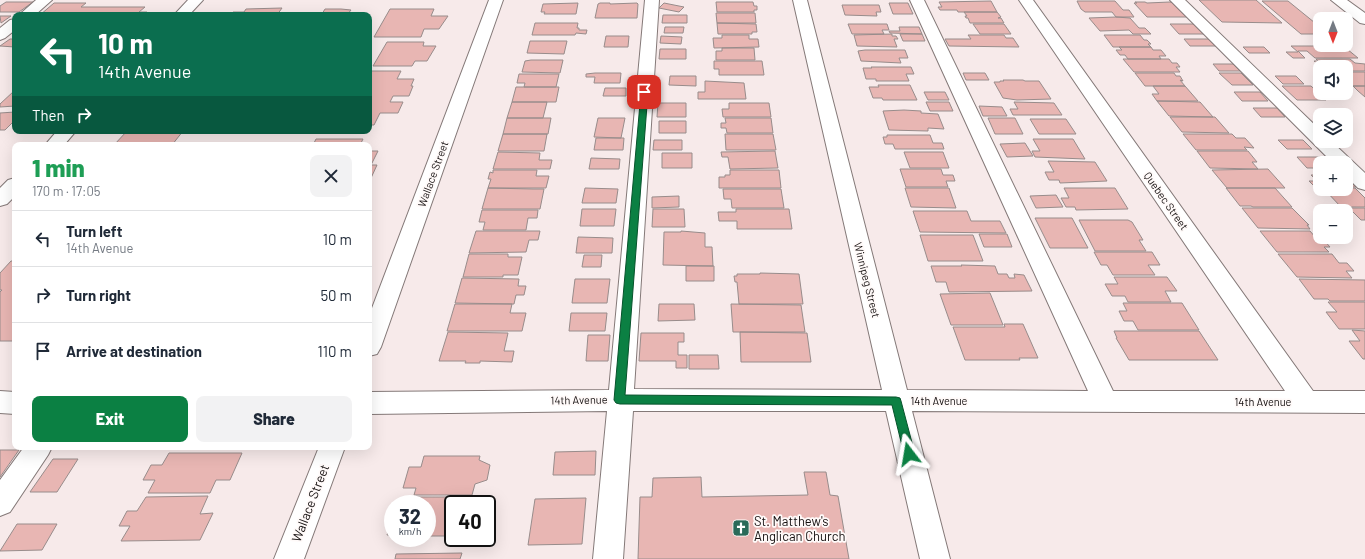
<!DOCTYPE html>
<meta charset="utf-8">
<style>
:root{--surface:#fff;--page:#f2f2f3;--text:#1f2937;--muted:#747a83;--line:#e0e1e3;--accent:#0b8043}
body{margin:0;font-family:Barlow,sans-serif;background:var(--page);color:var(--text);height:100vh;display:flex;flex-direction:column;font-size:15px;white-space:nowrap}
*{box-sizing:border-box;margin:0}
p{font-size:13px;color:var(--muted)}
.icon{flex:none;width:22px;height:22px;fill:none;stroke:currentColor;stroke-width:2;stroke-linecap:round;stroke-linejoin:round}
.map{position:relative;flex:1;overflow:hidden}
.drawer{position:absolute;left:12px;top:142px;width:360px;height:308px;display:flex;flex-direction:column;background:var(--surface);border-radius:8px;box-shadow:0 4px 16px #0002}
.drawer>*{flex:none}
.guide{position:absolute;left:12px;top:12px;width:360px;height:122px;border-radius:8px;box-shadow:0 4px 16px #0002;background:#0b6e4f;color:#fff;overflow:hidden}
.needle{width:26px;rotate:180deg}
.buttons{position:absolute;left:1313px;top:12px;display:grid;gap:8px}
.buttons a{display:grid;place-items:center;width:40px;height:40px;border-radius:8px;background:var(--surface);box-shadow:0 4px 16px #0002;font-size:20px}
.speed{position:absolute;left:384px;top:495px;display:flex;gap:8px;font-size:20px;font-weight:700;text-align:center}
.speed>*{display:grid;place-content:center;width:52px;height:52px;border-radius:50%;background:var(--surface);box-shadow:0 4px 16px #0002;line-height:1}
.speed small{font-size:10px;font-weight:400}
.speed .limit{border:2px solid #111;border-radius:6px;background:#fff;color:#111}
.pin{position:absolute;display:grid;place-items:center;width:34px;height:34px;color:#fff;margin:-17px;border-radius:8px;box-shadow:0 2px 6px #0006}
.me{position:absolute;width:44px;margin:-22px;rotate:346deg;stroke-linejoin:round;filter:drop-shadow(0 0 3px #0008)}
.turn{display:flex;align-items:center;gap:14px;height:84px;padding:0 20px;font-size:18px}
.turn .icon{width:52px;height:52px;stroke-width:2.5}
.turn b{display:block;font-size:28px;line-height:34px}
.then{display:flex;align-items:center;height:38px;padding:0 20px;background:#0003;gap:8px;font-size:15px}
.round{display:grid;place-items:center;flex:none;width:42px;height:42px;border-radius:8px;background:var(--page)}
.overview{display:flex;align-items:center;justify-content:space-between;height:68px;padding:0 20px}
h1{font-size:24px;font-weight:800;line-height:30px;color:#1e9e55}
.cta{display:flex;gap:8px;margin-top:auto;padding:8px 20px}
.cta a{flex:1;height:46px;border-radius:8px;background:var(--accent);color:#fff;font-size:16px;font-weight:800;line-height:46px;text-align:center}
.cta a+a{background:var(--page);color:var(--text)}
ul{padding:0;list-style:none}
li{display:flex;align-items:center;gap:12px;height:56px;padding:0 20px;border-top:1px solid var(--line)}
li div{flex:1}
li b{display:block;font-size:15px}
li em{font-style:normal}
.map>svg:first-child{display:block}
.building{fill:#e8b6b3;stroke:#988c8b}
.lines{fill:none;stroke-linecap:round;stroke-linejoin:round}
.minor-casing{stroke:#847978;stroke-width:2}
.minor{fill:#fff;fill-rule:evenodd}
.route{fill:#0b8043;stroke:#07532c}
.labels{text-anchor:middle;stroke-width:3.5;stroke-linejoin:round;paint-order:stroke}
.street-label{font-size:11px;fill:#151010;stroke:#fffaf9}
.near-street-label{font-size:13px;fill:#151010;stroke:#fffaf9}
.near-poi-label{font-size:13px;fill:#151010;stroke:#fffaf9;text-anchor:start}
</style>
<div class="map">
<svg width="1365" height="559" viewBox="0 0 1365 559">
<rect width="100%" height="100%" fill="#f7eaea"/>
<path class="building" d="M1199 0H1256L1282 23 1222 22Z
M991 1 997 12H958L957 10H940L938 7H942L939 2Z
M1077 1H1115L1123 10H1129L1134 17H1116L1112 12H1085L1081 9Z
M1262 1H1288L1320 27V34H1301Z
M6 2H33L19 12H0V6Z
M716 2H753L754 6H757V10H754V12H717Z
M1135 2H1145L1147 3 1170 2 1174 3 1188 17H1147L1134 3H1137Z
M54 3H86L81 7H145L139 12H147L144 15H40Z
M578 3 576 14H544L545 12H541L543 4Z
M600 3H610V4L637 3 638 4 637 18H595L598 4Z
M664 3 684 7 679 12 659 8Z
M889 3H908L913 14H893Z
M842 5H879L881 12H876L877 16 845 15Z
M282 8 277 15H230L233 12H244L246 9Z
M325 9H341L351 10 347 15H306L307 14H322Z
M390 9H434L431 16H448L439 29H424L421 37H374Z
M964 12H997L1001 17 998 18H1001L1004 23H970L968 18H966L965 16H967Z
M716 13H755L756 23H717Z
M663 15H687V23H662Z
M0 16H11L1 23Z
M1116 17 1130 18 1139 28H1145L1151 34H1133L1129 30 1100 31 1089 18Z
M535 23H578L577 28H579V30H587L586 34 576 33 575 35H532Z
M717 23 756 24 757 32H752V34H718Z
M848 24H887L889 30H882L884 34H852Z
M973 24H1004L1011 34H980Z
M1170 24H1195L1205 34H1179Z
M665 27H684L683 33H664Z
M899 27H919L922 34 890 33 889 31H900Z
M892 34V36H896L898 39H894L897 47 857 46 854 35Z
M900 34H922L925 41H903Z
M722 35H749V39H758L759 47 714 48 713 38H722Z
M968 35H1004L1006 38H1013L1019 47 949 46 945 39H971Z
M1104 35H1140L1144 40H1147L1151 44H1148L1151 47H1113Z
M606 36H629L628 47H604Z
M661 36 682 37 681 44 660 43Z
M10 39H15V47L0 46Z
M1184 39H1210L1217 46H1190Z
M530 41H567L564 54 527 53Z
M387 42H424L423 46H436L427 61H415L412 66H373Z
M1291 46H1335L1339 49H1347L1358 58H1315L1307 51H1298L1305 58H1293L1286 52H1298Z
M1119 47H1151L1153 50H1161L1166 56H1159L1161 59H1128L1125 55H1120L1116 50H1122Z
M1243 47H1264L1270 53H1249Z
M722 48H754L755 60H716V51H722Z
M660 49H686V59H659Z
M865 50H905L908 58H899L901 63 861 61 858 51Z
M1123 59H1169L1172 63H1177L1180 67H1176L1180 72H1134Z
M1316 59H1350L1355 63 1365 64V71H1346V67L1319 66 1314 61H1318Z
M531 60H563L560 73 522 72 525 61Z
M714 61H762L764 75H719V69H714Z
M1213 64H1233L1240 71H1219Z
M871 67H911L914 74H906L909 81H876V79H866L863 68H872Z
M369 71H401L397 79H414L411 86H413L409 96H393L390 102H403L398 113H380L374 125H369Z
M1346 72H1365V86H1352L1346 81Z
M595 73H621L620 83H594L595 77H586V74Z
M963 73H985L989 80H966Z
M1135 73H1174L1176 76H1180L1183 81 1180 80 1185 86H1145Z
M1219 73H1241L1253 85H1232Z
M519 74H559L556 87H524L525 83H517Z
M670 76H696V86L669 85Z
M1275 76H1296L1304 84H1283Z
M1003 80H1023L1025 81H1039L1051 99 1017 100 1003 98 994 82H1000V81H1004Z
M705 81 744 83 746 99H698V92H705Z
M878 85H910L917 100H883L882 98H873L869 87H879Z
M1153 86H1185L1198 101H1157L1152 94H1159Z
M1282 86H1311L1326 100H1297Z
M1353 86H1365V97L1358 91Z
M516 87H559L556 102H512Z
M605 88H626V96H603Z
M14 91 15 106 0 107V104Z
M924 92H945L949 100H928Z
M1234 92H1260L1268 101H1242Z
M1157 101 1200 102 1213 117 1169 116Z
M512 102H547L543 118H507Z
M926 102H949L953 111H930Z
M1014 102 1054 103 1062 115H1013L1010 109H1018Z
M658 103H686V117H657Z
M729 103H769L771 117H723L722 109H729Z
M979 106 1002 107 1007 116H983Z
M1253 108H1277L1285 117H1261Z
M904 110 921 111V113L938 114 944 129 928 128V131L889 130 883 111Z
M15 112V120L5 130H0V113Z
M1170 117H1215L1229 133 1182 132Z
M507 118H551L548 134H503Z
M598 118H625L621 138 594 137Z
M725 118H771L773 133H727L726 128H721V123H726Z
M988 118H1015L1023 134H995Z
M1030 119H1066L1076 134H1039Z
M659 121H686V133H659Z
M127 131H183L172 145H114Z
M503 134H547L544 151H498Z
M725 134H773L776 150H726Z
M1183 134H1232L1236 138H1245L1254 148 1244 147 1247 150H1196Z
M887 135H930L933 143H942L944 149H895L893 144H885L883 137H887Z
M596 138H624L623 150H594Z
M316 139H363L360 145H313Z
M1033 139H1073L1085 159 1035 157 1032 151H1040Z
M654 140H682V150H653Z
M1278 140H1303L1312 149H1287Z
M1025 143 1033 156 1007 157 1000 144Z
M369 151H378L371 165H377L371 178H369Z
M775 151 778 168 730 169 728 157H722L721 152Z
M1197 151H1248L1257 162H1252L1258 169 1210 168Z
M498 152 540 153 539 160H552L550 169H493Z
M904 152H943L949 168H910Z
M662 153H692V168H662Z
M1297 157H1325L1331 163H1320V186H1314L1309 181H1317L1311 175H1319L1313 168H1307Z
M591 158 620 159 619 169H589Z
M1048 161 1095 162 1107 181 1060 183 1059 180H1049L1045 172H1054Z
M900 169H941L943 175H953L955 181H946L948 187H906Z
M1268 169 1285 188H1227L1212 170Z
M493 170H537L536 176H549L546 188H488L491 179H488L490 172 493 173Z
M730 170H779L781 188H719V177H725V175H730Z
M1346 178 1356 187H1346Z
M488 188 533 189H544L540 209H482Z
M585 188 618 189 616 203H582Z
M905 188H949L956 208 911 207Z
M1064 188H1115L1128 209 1076 210 1075 207H1066L1061 198H1069Z
M1226 188H1275L1292 207H1253L1251 206H1240Z
M1346 188H1355L1365 198V207H1341L1324 189Z
M723 189H781L784 208H732L731 199H724Z
M1056 195 1063 207 1036 208 1030 196Z
M679 196V207L652 208V197Z
M1242 208H1292L1309 225H1307L1310 229 1258 228Z
M1349 208H1365V220H1361Z
M582 209H616L614 226H580Z
M653 209H684L685 227H652Z
M736 209H789L792 229H737V221H719L718 212H736Z
M482 210H538L537 218H528L526 230H483L485 222H479Z
M913 211H967L971 221H1000L1006 233 920 232Z
M1035 218H1072L1088 248H1050Z
M1079 220H1128L1132 222 1143 240H1139L1146 251H1095Z
M476 231H540L538 240H529L526 252 469 253Z
M681 231 705 233V247H712L713 266 663 265 664 232H681Z
M1260 231H1310L1316 238H1322L1330 247H1324L1329 252H1277Z
M979 234H1007L1012 247H984Z
M920 235H973L983 261H928Z
M578 237 613 238 612 253H576Z
M1094 252H1152L1160 265H1148L1155 275H1113L1107 265H1101Z
M469 254H508V257H522L518 275H503V277H463Z
M1278 254H1332L1339 263H1347L1354 271H1346L1352 278 1297 277Z
M584 255H602L601 267H582Z
M11 261H15V341H0V292L2 290H0V273Z
M961 265 995 266 998 274H1007L1009 278H1015L1014 274 1024 275 1032 291 949 292 946 282H936L931 266H962Z
M686 266H714V281H686Z
M760 273 799 274 803 304H739L737 282H735L734 276H737V274H760Z
M1114 277H1167L1177 291H1165L1171 302H1128L1125 296H1112L1105 284H1118Z
M462 278 519 279 518 286H526L524 295H516L514 304 455 303Z
M575 279H610L607 303H572Z
M1299 279 1365 280V301H1330L1328 299H1314Z
M990 293 1003 325H951L940 294Z
M1328 302H1365V329H1339L1326 312H1337Z
M1123 303H1182L1199 330H1138L1133 321H1124L1119 311H1127Z
M455 304H512L510 313H526L522 331H447Z
M659 304H694L695 320 658 321Z
M731 304 801 305 805 332H733Z
M571 313H607L605 331H569Z
M1004 324H1023L1038 358H1019L1020 360H965L953 327H1005Z
M1352 330 1365 331V359H1363L1349 341H1360Z
M1114 331H1199L1218 360H1129L1116 338H1117Z
M448 332 508 333 504 351H514L512 362 480 361V363H465L466 361H439Z
M740 332 807 333 811 362H741Z
M641 333H684V342H678V355H687V368H676V361H639Z
M588 335H610L608 361H586Z
M689 355H718L719 369H689Z
M0 450H19L0 477Z
M596 451 595 475H553L555 452Z
M169 453H242L230 480H216L210 493H148L155 480H143L151 465H162Z
M424 456H480L479 460 490 465 487 480 475 484 472 495H414L416 488H403L409 467H421Z
M53 459H78L57 492H30Z
M804 472H826L830 495 838 496 849 559H638L640 497H652L653 478 701 477 702 497 808 495Z
M208 496 200 514 213 513 200 540 121 541 130 526H119L127 511H137L146 497Z
M413 497H471L482 502V504H453V536H427V504H411Z
M586 498 582 544 528 545 535 499Z
M393 517V535H387Z
M17 524H57L42 550 0 551Z
M462 553 460 559H395L396 554Z"/>
<g class="lines">
<g class="minor-casing">
<path id="minor" d="M36 0H52L35 15H19Z
M188 0H203L189 15H174Z
M489 0H503L381 347 377 354 369 356V316Z
M645 0H659L634 389 882 390 793 0H807L907 390 1088 391 910 0H924L1113 391H1285L1019 0H1033L1313 391H1365V413L912 411 950 559H920L886 411H633L623 559H593L607 411 369 414V392L609 390Z
M1170 0H1185L1320 130V141H1331L1365 173V190L1358 188 1346 176V163H1333Z
M1331 0H1347L1365 13V24L1360 23Z
M15 19V30L5 38 0 40V28L10 20Z
M57 131H76L64 145H45Z
M15 178V196L7 204 0 206V188L8 180Z
M0 391 15 392V414L0 413Z
M24 447H52L48 455 10 512 0 516V480Z
M319 447H345L304 559H274Z"/>
</g>
<use href="#minor" class="minor"/>
</g>
<path class="route" d="M644 90 648 92 625 395 896 397 900 398 901 401 915 454 913 458 909 459 905 458 904 454 892 405 620 404 616 403 614 400 641 92Z"/>
<defs>
<g id="church-square" transform="scale(0.9)"><rect x="-9" y="-9" width="18" height="18" rx="4" fill="#2a6a59" stroke="#fffaf9"/><path d="M-1.2-6h2.4v3.5h3.3v2.4h-3.3V6h-2.4V-.1h-3.3v-2.4h3.3Z" fill="#fff"/></g>
</defs>
<g fill-rule="evenodd">
<use href="#church-square" x="741" y="528"/>
</g>
<g class="labels">
<g class="street-label">
<text transform="translate(433 174) rotate(-70)" y="4">Wallace Street</text>
<text transform="translate(1166 201) rotate(55)" y="4">Quebec Street</text>
<text transform="translate(867 280) rotate(76)" y="4">Winnipeg Street</text>
<text transform="translate(579 400) rotate(-1)" y="4">14th Avenue</text>
<text x="939" y="405">14th Avenue</text>
<text x="1263" y="406">14th Avenue</text>
</g>
<g class="near-street-label">
<text transform="translate(310 503) rotate(-69)" y="5">Wallace Street</text>
</g>
<g class="near-poi-label">
<text x="754" y="526">St. Matthew's<tspan x="754" dy="15">Anglican Church</tspan></text>
</g>
</g>
</svg>
<div class="buttons">
<a><svg class="needle" viewBox="-14 -14 28 28"><path d="M0-13l5 13h-10z" fill="#e53935"/><path d="M0 13l5-13h-10z" fill="#747a83"/></svg></a>
<a><svg class="icon" aria-label="sound" viewBox="0 0 24 24"><path d="M4 9h4l5-4v14l-5-4H4zM17 9q2 3 0 6"/></svg></a>
<a><svg class="icon" aria-label="layers" viewBox="0 0 24 24"><path d="M12 4l9 5-9 5-9-5zM3 14l9 5 9-5"/></svg></a>
<a>+</a>
<a>−</a>
</div>
<div class="speed"><div>32<small>km/h</small></div><div class="limit">40</div></div>
<div class="pin" style="left:644px;top:92px;background:#d93025"><svg class="icon" aria-label="arrive" viewBox="0 0 24 24"><path d="M6 21V4h12l-3 4 3 4H6"/></svg></div>
<svg class="me" style="left:909px;top:454px" viewBox="-20 -20 40 40"><path d="M0-17L14 15 0 8-14 15z" fill="#0b8043" stroke="#fff" stroke-width="4"/></svg>
<div class="guide">
<div class="turn"><svg class="icon" aria-label="left" viewBox="0 0 24 24"><path d="M17 20v-9H6M10 6l-5 5 5 5"/></svg><div><b>10 m</b>14th Avenue</div></div>
<div class="then">Then<svg class="icon" aria-label="right" viewBox="0 0 24 24"><path d="M7 20v-9h11M14 6l5 5-5 5"/></svg></div>
</div>
<section class="drawer">
<div class="overview"><div><h1>1 min</h1><p>170 m · 17:05</p></div><a class="round"><svg class="icon" aria-label="close" viewBox="0 0 24 24"><path d="M6 6l12 12M18 6L6 18"/></svg></a></div>
<ul>
<li><svg class="icon" aria-label="left" viewBox="0 0 24 24"><path d="M17 20v-9H6M10 6l-5 5 5 5"/></svg><div><b>Turn left</b><p>14th Avenue</p></div><em>10 m</em></li>
<li><svg class="icon" aria-label="right" viewBox="0 0 24 24"><path d="M7 20v-9h11M14 6l5 5-5 5"/></svg><div><b>Turn right</b></div><em>50 m</em></li>
<li><svg class="icon" aria-label="arrive" viewBox="0 0 24 24"><path d="M6 21V4h12l-3 4 3 4H6"/></svg><div><b>Arrive at destination</b></div><em>110 m</em></li>
</ul>
<div class="cta"><a>Exit</a><a>Share</a></div>
</section>
</div>
